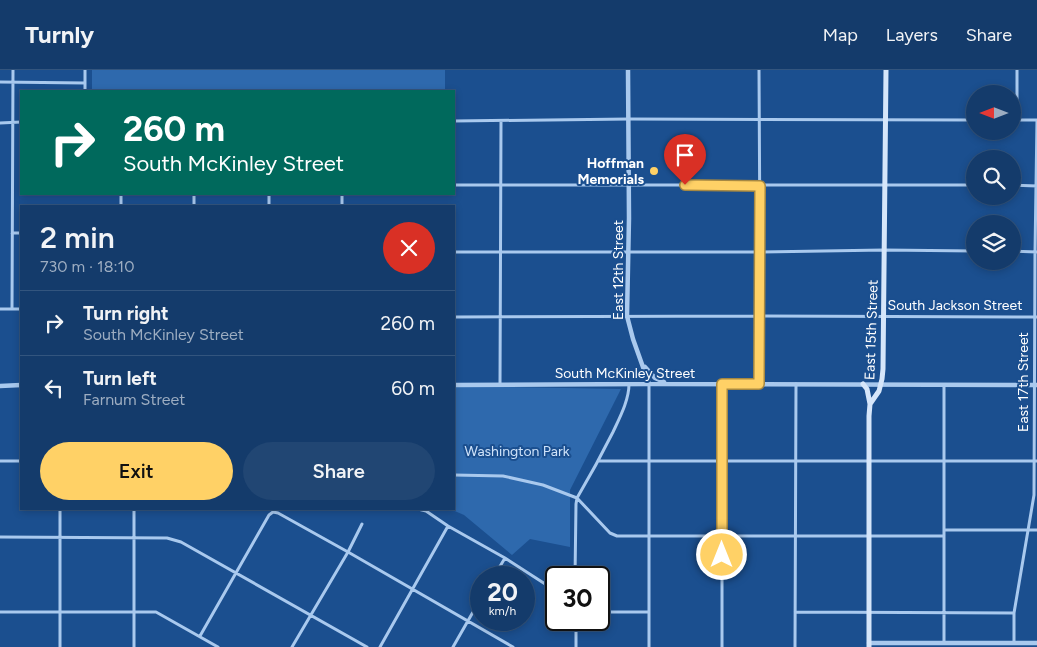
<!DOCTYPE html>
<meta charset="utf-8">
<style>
:root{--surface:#143b6b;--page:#214673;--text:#f1f3f6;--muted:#9dadc1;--line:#33557e;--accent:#ffd166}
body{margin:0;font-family:Figtree,sans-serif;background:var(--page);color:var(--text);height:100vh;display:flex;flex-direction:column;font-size:19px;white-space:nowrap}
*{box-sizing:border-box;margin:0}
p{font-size:16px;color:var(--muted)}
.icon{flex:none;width:28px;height:28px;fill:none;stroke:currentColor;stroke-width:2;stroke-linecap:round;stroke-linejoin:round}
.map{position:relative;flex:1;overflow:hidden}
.drawer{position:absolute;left:20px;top:135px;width:435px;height:305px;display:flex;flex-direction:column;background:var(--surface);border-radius:0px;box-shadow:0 2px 8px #0003,0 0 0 1px var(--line)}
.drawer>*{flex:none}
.banner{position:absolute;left:20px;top:20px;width:435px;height:105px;border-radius:0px;box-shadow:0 2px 8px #0003,0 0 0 1px var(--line);background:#00695c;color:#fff;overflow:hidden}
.needle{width:32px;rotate:270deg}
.tools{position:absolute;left:966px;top:15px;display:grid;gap:10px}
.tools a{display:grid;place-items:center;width:55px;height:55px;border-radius:50%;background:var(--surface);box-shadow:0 2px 8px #0003,0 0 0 1px var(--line);font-size:25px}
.speed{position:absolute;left:470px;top:496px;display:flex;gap:10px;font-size:25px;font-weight:700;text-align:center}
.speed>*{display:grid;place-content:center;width:65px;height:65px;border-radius:50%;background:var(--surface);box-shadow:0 2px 8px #0003,0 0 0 1px var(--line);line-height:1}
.speed small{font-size:12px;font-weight:400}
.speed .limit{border:2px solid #111;border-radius:8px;background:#fff;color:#111}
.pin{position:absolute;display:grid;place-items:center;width:42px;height:42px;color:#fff;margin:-51px -21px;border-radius:50% 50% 50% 0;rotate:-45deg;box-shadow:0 0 5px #0007}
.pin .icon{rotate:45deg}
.me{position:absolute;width:55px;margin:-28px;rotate:0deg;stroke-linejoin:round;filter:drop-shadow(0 0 4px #0008)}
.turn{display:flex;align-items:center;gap:18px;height:105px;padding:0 20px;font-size:22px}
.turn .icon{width:65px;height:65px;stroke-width:2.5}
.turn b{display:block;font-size:35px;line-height:42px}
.round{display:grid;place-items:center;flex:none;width:52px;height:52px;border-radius:26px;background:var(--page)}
.headline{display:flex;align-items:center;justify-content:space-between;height:85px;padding:0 20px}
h1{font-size:30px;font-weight:600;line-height:38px}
.action{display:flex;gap:10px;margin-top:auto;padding:10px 20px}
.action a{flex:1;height:58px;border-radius:30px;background:var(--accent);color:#111;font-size:20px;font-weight:600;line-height:58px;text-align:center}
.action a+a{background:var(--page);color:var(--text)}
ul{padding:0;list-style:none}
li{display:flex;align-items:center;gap:15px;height:65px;padding:0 20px;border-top:1px solid var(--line)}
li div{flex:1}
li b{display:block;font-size:19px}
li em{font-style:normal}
header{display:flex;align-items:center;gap:30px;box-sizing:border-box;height:70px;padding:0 25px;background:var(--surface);border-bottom:1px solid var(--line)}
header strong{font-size:24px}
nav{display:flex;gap:28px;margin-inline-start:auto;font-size:18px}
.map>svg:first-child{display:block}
.green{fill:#2e69ad}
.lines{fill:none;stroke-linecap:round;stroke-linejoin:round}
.minor{stroke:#a9c9ee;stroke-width:3}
.tertiary{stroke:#a9c9ee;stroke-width:4.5}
.secondary{stroke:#d6e6fa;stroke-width:5}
.route-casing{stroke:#a68842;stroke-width:12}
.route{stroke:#ffd166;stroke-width:9}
.poi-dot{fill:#ffd166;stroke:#1b4f8f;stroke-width:2}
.labels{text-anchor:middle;stroke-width:4;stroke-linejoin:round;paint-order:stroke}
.poi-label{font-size:14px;font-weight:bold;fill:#fff;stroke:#1b4f8f;text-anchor:end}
.street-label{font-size:14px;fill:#fff;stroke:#1b4f8f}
.park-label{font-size:14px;fill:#cfe3fa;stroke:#1b4f8f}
</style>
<header>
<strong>Turnly</strong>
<nav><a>Map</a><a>Layers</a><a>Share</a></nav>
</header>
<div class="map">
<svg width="1037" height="577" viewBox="0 0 1037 577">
<rect width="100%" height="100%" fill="#1b4f8f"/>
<path class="green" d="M92 0H445V21H92Z
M454 316 621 319 570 420V477L530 469 512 485 464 445 450 439H454Z"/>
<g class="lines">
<path class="minor" d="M759 0 760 182 759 314
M0 12 85 13
M85 21V0
M1012 50H1037
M1017 50V0
M454 51 629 49 975 50
M0 53 21 52
M454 115H975
M1012 115 1037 116
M121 124V136
M194 124V136
M269 136V124
M342 136V124
M12 163H21
M1012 181 1037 182
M454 182H760L884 180 975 181
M0 239H21
M12 239 13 0
M454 247 760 246 1037 247
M649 314V577
M722 314V577
M500 315 501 51
M0 391H21
M598 391H1037
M454 405 503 406 543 415 577 428 610 463 617 466H944
M60 439V577
M134 439V577
M418 439 426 441 448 456 505 488 556 521
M944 460H1037
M0 467 167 468 181 472 367 577
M493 508 505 488
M575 508 576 434 577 428C590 406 602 384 613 362 620 347 629 330 629 314
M0 542H156L218 577
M599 542H649
M795 542 1014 543
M576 550V577
M200 566 269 445 273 442 278 443 348 482 513 577
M944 573V315
M1014 573V543L1034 425 1035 182 1037 50
M292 577 348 482 362 454
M380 577 448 456
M453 577 481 528
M795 577 796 314"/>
<path class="tertiary" d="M628 0 629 148 627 246 633 269 649 314
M645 297 655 308 664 312
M454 315 649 314 1037 315
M0 316 21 315
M869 573H1037"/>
<path class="secondary" d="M863 314 867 319 870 334
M869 577V346L870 334 879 321 882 309 883 299 886 0"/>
</g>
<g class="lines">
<g class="route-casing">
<path id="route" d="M685 115 760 116 759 314H722V485"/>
</g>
<use href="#route" class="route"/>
</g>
<circle class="poi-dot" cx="654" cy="101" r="5"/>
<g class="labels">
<g class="poi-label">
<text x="644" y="98">Hoffman<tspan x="644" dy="16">Memorials</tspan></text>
</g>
<g class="street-label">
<text transform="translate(618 200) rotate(-90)" y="5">East 12th Street</text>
<text x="955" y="240">South Jackson Street</text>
<text transform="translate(871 260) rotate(-88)" y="5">East 15th Street</text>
<text x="625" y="308">South McKinley Street</text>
<text transform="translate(1023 312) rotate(-90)" y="5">East 17th Street</text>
</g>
<g class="park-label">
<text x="517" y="386">Washington Park</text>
</g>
</g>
</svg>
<div class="tools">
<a><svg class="needle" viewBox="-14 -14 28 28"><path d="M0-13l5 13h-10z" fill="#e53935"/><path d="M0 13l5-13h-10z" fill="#9dadc1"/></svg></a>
<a><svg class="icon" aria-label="search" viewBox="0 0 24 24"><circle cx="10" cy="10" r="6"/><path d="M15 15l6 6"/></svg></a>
<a><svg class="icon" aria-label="layers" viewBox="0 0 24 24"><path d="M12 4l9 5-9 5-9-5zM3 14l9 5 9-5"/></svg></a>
</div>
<div class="speed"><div>20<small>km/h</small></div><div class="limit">30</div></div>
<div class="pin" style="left:685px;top:115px;background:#d93025"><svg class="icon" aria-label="arrive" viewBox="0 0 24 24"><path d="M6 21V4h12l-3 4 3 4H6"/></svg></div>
<svg class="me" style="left:722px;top:485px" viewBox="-20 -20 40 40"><circle r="17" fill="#ffd166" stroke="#fff" stroke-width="3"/><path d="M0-11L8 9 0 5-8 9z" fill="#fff"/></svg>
<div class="banner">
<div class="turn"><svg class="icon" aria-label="right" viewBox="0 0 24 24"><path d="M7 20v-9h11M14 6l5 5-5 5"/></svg><div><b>260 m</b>South McKinley Street</div></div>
</div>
<section class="drawer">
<div class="headline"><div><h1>2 min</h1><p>730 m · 18:10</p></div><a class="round" style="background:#d93025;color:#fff"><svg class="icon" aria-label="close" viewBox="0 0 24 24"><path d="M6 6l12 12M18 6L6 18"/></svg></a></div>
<ul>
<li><svg class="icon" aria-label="right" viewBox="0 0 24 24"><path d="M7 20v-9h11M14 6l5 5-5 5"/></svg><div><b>Turn right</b><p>South McKinley Street</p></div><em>260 m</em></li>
<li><svg class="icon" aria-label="left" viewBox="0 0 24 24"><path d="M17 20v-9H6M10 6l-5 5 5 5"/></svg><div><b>Turn left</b><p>Farnum Street</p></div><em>60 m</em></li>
</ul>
<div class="action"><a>Exit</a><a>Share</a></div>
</section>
</div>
